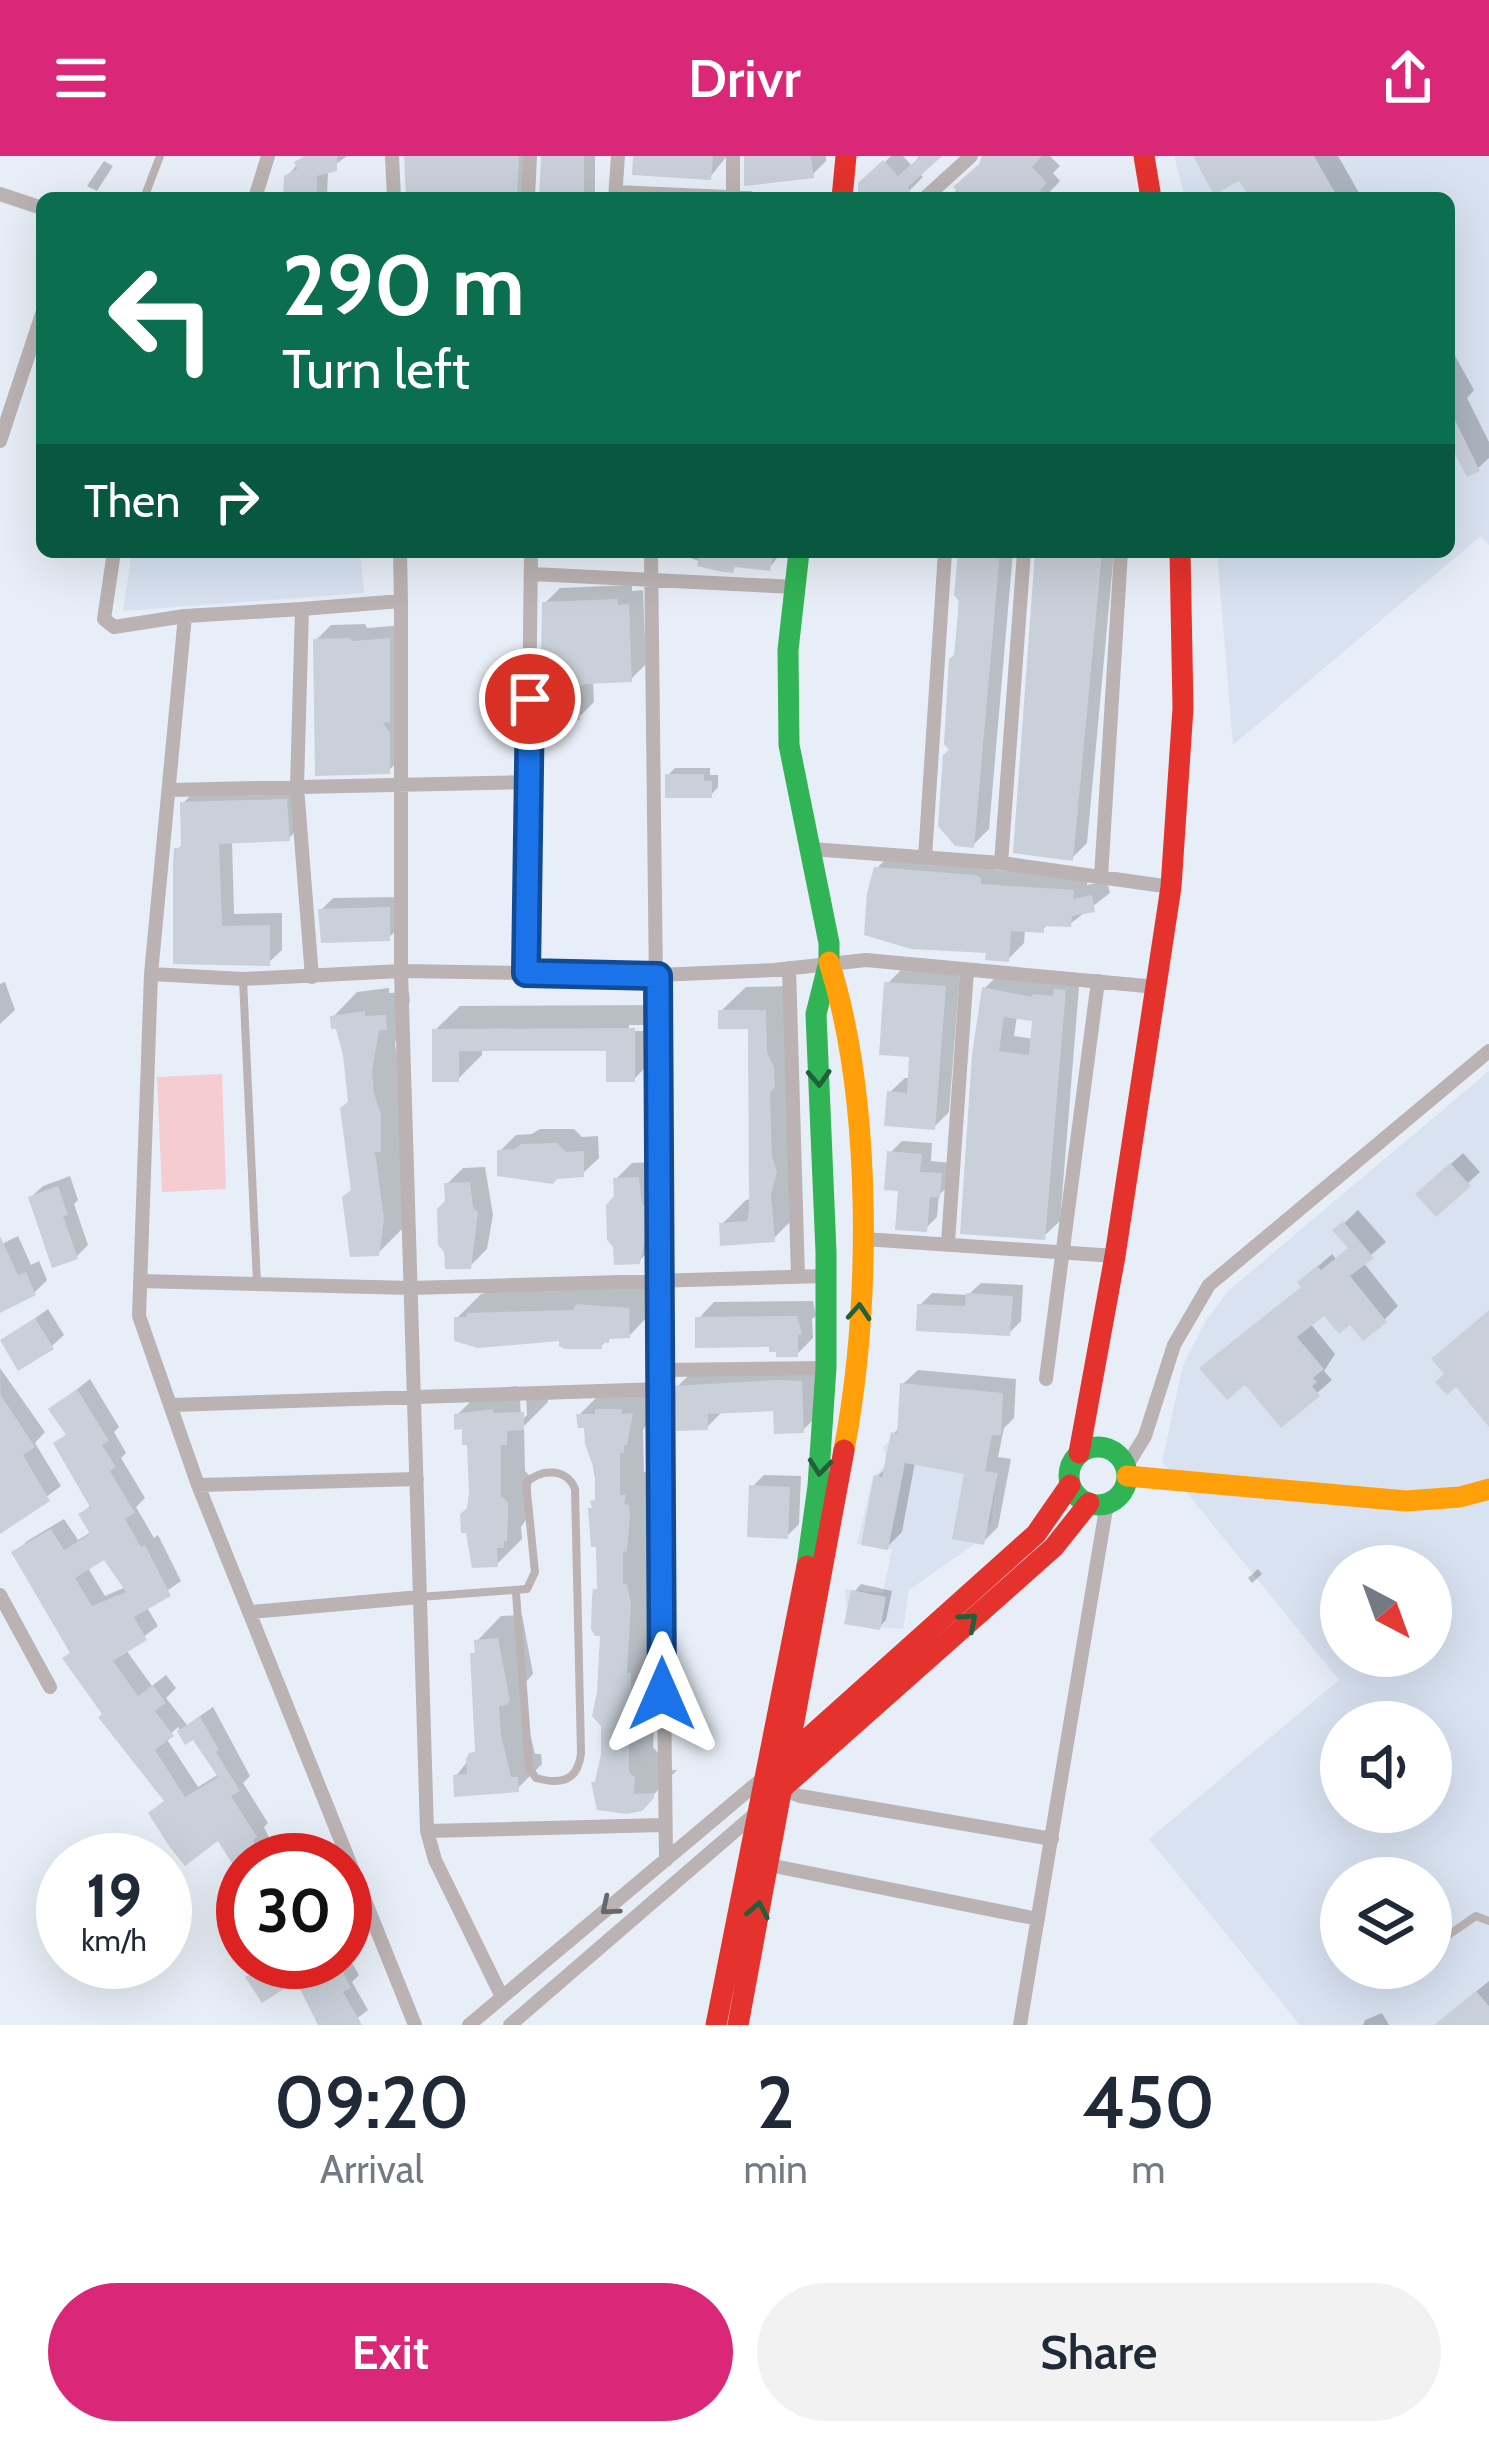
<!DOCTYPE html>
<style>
:root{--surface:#fff;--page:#f2f2f3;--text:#1f2937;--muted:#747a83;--accent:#db2777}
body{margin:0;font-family:Cabin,sans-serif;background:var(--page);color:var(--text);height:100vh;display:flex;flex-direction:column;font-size:45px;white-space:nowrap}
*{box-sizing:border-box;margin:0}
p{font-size:39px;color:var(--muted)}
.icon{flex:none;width:66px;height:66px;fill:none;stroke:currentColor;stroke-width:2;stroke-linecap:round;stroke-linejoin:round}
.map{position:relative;height:1869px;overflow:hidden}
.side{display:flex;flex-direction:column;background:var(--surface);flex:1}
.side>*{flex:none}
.hud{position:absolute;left:36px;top:36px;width:1419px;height:366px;border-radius:18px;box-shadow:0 12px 48px #0002;background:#0b6e4f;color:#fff;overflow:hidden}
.needle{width:78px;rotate:139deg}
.controls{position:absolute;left:1320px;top:1389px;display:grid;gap:24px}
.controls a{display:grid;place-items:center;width:132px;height:132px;border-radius:50%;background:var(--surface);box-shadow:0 12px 48px #0002;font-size:60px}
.speed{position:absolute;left:36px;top:1677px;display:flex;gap:24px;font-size:60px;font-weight:700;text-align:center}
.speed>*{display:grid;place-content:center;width:156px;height:156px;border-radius:50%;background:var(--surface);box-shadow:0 12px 48px #0002;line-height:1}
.speed small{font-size:30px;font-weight:400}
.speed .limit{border:18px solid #d22;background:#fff;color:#111}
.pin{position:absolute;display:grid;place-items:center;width:102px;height:102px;color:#fff;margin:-51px;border:6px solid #fff;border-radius:50%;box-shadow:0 3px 12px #0007}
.me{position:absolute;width:132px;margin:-66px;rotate:0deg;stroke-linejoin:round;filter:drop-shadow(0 0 9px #0008)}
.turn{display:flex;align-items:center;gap:42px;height:252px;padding:0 48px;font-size:54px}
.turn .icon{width:156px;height:156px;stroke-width:2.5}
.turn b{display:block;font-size:84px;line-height:102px}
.then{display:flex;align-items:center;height:114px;padding:0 48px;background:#0003;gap:24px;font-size:45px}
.eta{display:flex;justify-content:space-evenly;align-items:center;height:204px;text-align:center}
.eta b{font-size:72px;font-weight:600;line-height:84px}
.button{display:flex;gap:24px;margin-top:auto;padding:24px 48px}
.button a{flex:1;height:138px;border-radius:72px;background:var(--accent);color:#fff;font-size:48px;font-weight:600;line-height:138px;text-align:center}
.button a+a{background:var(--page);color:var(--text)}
header{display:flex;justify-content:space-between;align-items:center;height:156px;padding:0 48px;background:var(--accent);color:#fff;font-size:54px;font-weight:600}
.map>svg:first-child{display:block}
.built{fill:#d8e2f1;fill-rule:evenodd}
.pitch{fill:#f5cccf}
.shadow{fill:#0003;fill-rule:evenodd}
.building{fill:#c9d0d9;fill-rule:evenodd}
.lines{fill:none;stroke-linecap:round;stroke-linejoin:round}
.lane{stroke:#bab2b3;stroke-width:8}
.street{stroke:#bab2b3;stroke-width:14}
.fast{stroke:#30b455;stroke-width:21}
.slow{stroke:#ff9f0a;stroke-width:21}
.jam{stroke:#e5322d;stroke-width:21}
.oneway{stroke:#22603b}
.oneway2{stroke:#68676c}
.route-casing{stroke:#114b97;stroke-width:30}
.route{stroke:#1a73e8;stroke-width:21}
</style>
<header><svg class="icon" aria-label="menu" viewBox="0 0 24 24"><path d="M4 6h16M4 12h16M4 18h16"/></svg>Drivr<svg class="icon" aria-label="share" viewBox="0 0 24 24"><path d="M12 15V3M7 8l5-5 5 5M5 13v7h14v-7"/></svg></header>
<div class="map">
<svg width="1489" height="1869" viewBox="0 0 1489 1869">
<rect width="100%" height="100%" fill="#e8eef7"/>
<path class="built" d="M1174 0H1489V389L1481 380 1233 589 1217 396H1449V42H1185Z
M132 396H360L364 437 123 455Z
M1489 915V1869H1300L1149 1683 1339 1524 1162 1306 1183 1209 1206 1165 1228 1135ZM1341 1410H1431V1500H1341ZM1341 1566H1431V1656H1341ZM1341 1722H1431V1812H1341Z
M891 1284 972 1304 988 1318H998L990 1371 983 1370 980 1384 909 1434 903 1473 848 1469 845 1433 883 1437 892 1393 857 1388 873 1321 888 1307 883 1291Z"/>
<path class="pitch" d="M222 918 226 1033 162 1036 157 921Z"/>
<path class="shadow" d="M304 0H347L328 14 327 42H287V21Z
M407 0H529L528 28 536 41 542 40 544 0H595V39L593 42H409Z
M635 0H727L710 21Z
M747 0H826V5L812 19Z
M891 0H903L912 10 919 0H937L919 17 923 21 902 42H868L861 29Z
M984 0H1050L1060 10 1053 17 1060 25 1044 42H949L982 8Z
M1196 0H1338L1362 42H1253L1240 21Z
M104 5 113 10 97 35 87 30Z
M1449 189 1474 234 1467 242 1489 286V302L1478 312 1449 282Z
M688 396H782L769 412 737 408 723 413 687 401Z
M961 396H1013L989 673 973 689 952 594Z
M1036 396H1114L1087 687 1072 702Z
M632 429V435L643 434 646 508 631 523 593 525 594 546 579 561 545 447 560 432Z
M365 468 367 472 404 469V600L388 615 316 484 331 469Z
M675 612H710V619H718V631L711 639 668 619Z
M299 631 302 669 289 682 232 685 234 758 282 757V794L268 807 176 805 177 694 184 687 183 647 196 634Z
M893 696 995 706V714L1088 719 1087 729 1107 725 1110 737 1070 768 1049 767 1042 774 1025 773 1024 787 1008 803 989 794 877 712Z
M400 741V771L388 782 321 754 333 742Z
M902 813 960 816 949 956 934 971 890 936 905 922H911L912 898 887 828Z
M1001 816 1080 819 1060 1065 1043 1081 963 1075 985 832ZM1017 860 1035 862 1033 883 1014 880Z
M5 826 15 854 0 868V828Z
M790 830 798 1058 773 1083 722 1068 746 1044 752 1043 751 869 721 855 746 831Z
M389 832V837L409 836 410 846 401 856 395 889 406 946 404 968 399 973 407 1036 403 1072 378 1097 354 1034 349 916 333 861 357 836Z
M659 849V898L634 923 609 892H482V899L458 923 435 874 460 850ZM629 869H650V875H629Z
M540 973H574L582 981 598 980 599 1002 582 1018 500 995 516 979 532 978Z
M902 985 932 987 931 1005 952 1007 950 1028 939 1039 937 1061 925 1073 902 1032 890 997Z
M1463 997 1480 1016 1468 1027 1431 1026Z
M654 1006 655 1089 639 1105 616 1090V1023L632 1007Z
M485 1011 493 1059 487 1093 470 1110 448 1046 447 1028 463 1012Z
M70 1020 78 1044 74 1048 88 1089 76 1101 31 1041 43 1030Z
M1358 1054 1386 1086 1363 1106 1398 1150 1385 1163 1350 1165 1325 1156 1310 1167 1335 1198 1324 1215 1332 1224 1281 1268 1303 1129 1315 1113 1332 1098 1336 1103 1351 1091 1337 1074Z
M18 1080 31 1109 39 1105 47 1124 34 1137 0 1153V1089Z
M981 1127 1023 1129 1021 1165 1009 1177 920 1149 932 1137 968 1139Z
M653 1128V1155L629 1180H612L601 1190 457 1162 481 1138 514 1130Z
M813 1145 816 1160 812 1163 813 1182 797 1198 698 1163 714 1146Z
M48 1153 64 1179 52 1190 3 1185Z
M817 1210 819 1258 803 1274 776 1252 724 1254 707 1271 677 1231 693 1215Z
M0 1212 45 1276 35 1287 61 1330 1 1374Z
M918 1214 1016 1223 1014 1262 1004 1272 998 1301 1011 1303 998 1371 983 1386 968 1316 915 1306 902 1376 887 1391 877 1321 887 1311 893 1278 900 1271 903 1228Z
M90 1223 119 1271 114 1276 126 1297 121 1302 145 1342 136 1351 154 1382 158 1379 181 1425 146 1450 158 1470 126 1494 152 1530 166 1519 176 1532 166 1542 187 1569 213 1551 250 1620 243 1627 268 1667 264 1671 280 1704H243V1732L236 1718 240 1714 219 1681 166 1643 106 1558 15 1397 27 1385 64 1363 78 1384 91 1376 81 1358 92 1348 57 1288 68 1276 52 1253ZM109 1401 126 1431 105 1440 88 1412ZM178 1571 186 1585 194 1580 219 1618 198 1631 166 1582Z
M517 1230V1234L547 1233 548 1246 524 1270 525 1315 531 1321V1357L521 1371 522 1383 497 1408 466 1353 470 1349V1285L457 1259 482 1234ZM520 1241H526L527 1259 521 1265Z
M604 1234H656L651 1261 643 1274 644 1316H648L647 1324 652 1325 653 1331 651 1368 647 1372V1404H651L654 1422 650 1493H654L657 1510 653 1591 658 1597V1615L677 1614 641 1652 599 1623 604 1598 603 1477 594 1350 598 1342 587 1270 579 1259Z
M764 1319 801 1320 799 1368 787 1380 752 1331Z
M1258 1413 1262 1418 1252 1427 1248 1422Z
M861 1428 892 1435 886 1464 879 1471 854 1436Z
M522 1459 533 1518 522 1530 524 1553 535 1598H541L542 1608 517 1633 456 1620 478 1592 473 1498 478 1494 477 1485 501 1460Z
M349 1801 359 1819 352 1826 368 1854 348 1869H322L297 1821 255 1816 248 1806H316L322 1815Z
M1489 1825V1869H1435Z
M1382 1857 1389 1869H1363L1365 1864Z"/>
<path class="building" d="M305 0H337V15L317 20V42H283L284 20 297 13 294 6Z
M404 0H519L517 42H406Z
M541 0H584V42H539Z
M633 0H713L711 24 632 19Z
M744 0H811L814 22 744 30Z
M921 0H942L908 31 914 42H863L858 36V27L883 4 898 20Z
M982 0H1042L1032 11 1047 27 1040 34 1048 42H964L953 31 979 8Z
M1193 0H1314L1338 42H1250L1239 25 1214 39Z
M1449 252 1480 315 1467 321 1449 286Z
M701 396H773L770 415 735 411 733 417 723 416 697 410Z
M958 396H1000L974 692 955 690 938 670 943 599 949 594 944 588 949 503 954 499 959 445 954 439Z
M1035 396H1102L1073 705 1013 697Z
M618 443V449L629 448 632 526 585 528 579 531 580 564 540 565 542 446Z
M350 482 352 485 390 482V566L383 567 390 577V618L315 620 313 483Z
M665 618H704V625H712V642H665Z
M287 643 290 685 219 688 222 770 270 769V810L173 808V708L174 692H181L180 646Z
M874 711 975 719 981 722V728L1074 734 1073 743 1092 739 1095 756 1072 760 1071 771 1044 770V777L1011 775 1009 806 985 804 986 797 911 793 864 779 867 737Z
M390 751V785L321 787 318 753Z
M884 826 946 830 935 974 884 970 887 935 907 937 909 901 879 899Z
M982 831 1032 841V838L1053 840 1054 833 1066 834 1045 1084 960 1078 972 899ZM1004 861 1032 865 1029 899 999 895Z
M718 854H766L767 896 774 911 775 931 770 937 772 1000 777 1016 771 1038 775 1086 720 1090 719 1067 747 1065 749 1054 748 873H718Z
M365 855V860L386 859 387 874H379L372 915 374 938 381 958V996H375L384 1063 379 1100 350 1101 342 1041 351 1034 340 952 348 946 343 899 336 873H331L330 860Z
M635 872V926H606V895H459V926H432V873Z
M557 987 566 996 584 995V1021L557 1023 553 1028 497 1020V994L514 993 521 988Z
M887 995 922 998 920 1016 942 1017 940 1042 930 1041 927 1076 895 1074 898 1035 884 1034Z
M1450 1007 1471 1030 1436 1061 1415 1038Z
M639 1021 642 1048 647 1051V1073L640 1108 614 1109 613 1091 607 1084 606 1049 614 1040 613 1022Z
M470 1026 473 1052 478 1056 471 1113H445L444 1096 438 1089 437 1053 445 1045 444 1027Z
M58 1030 68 1059 63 1060 78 1103 52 1112 28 1041Z
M1343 1065 1374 1102 1350 1120 1387 1166 1363 1185 1350 1169 1339 1178 1324 1160 1297 1181 1324 1213 1313 1222 1317 1226 1312 1230 1320 1240 1281 1272 1245 1229 1227 1244 1199 1212 1301 1131 1297 1126 1317 1110 1321 1114 1348 1092 1332 1074Z
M0 1080 18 1119 26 1116 36 1139 0 1157Z
M966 1137 1013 1140 1010 1180 916 1175 917 1148 965 1150Z
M576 1148 629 1152 630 1182 609 1183V1187H602V1193H565L559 1190V1185L478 1192 454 1185V1161H467V1157L573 1154Z
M1489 1154V1271L1456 1231 1447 1239 1435 1226 1444 1218 1431 1203Z
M797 1160 802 1178 798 1179V1201H776V1196H769V1191L695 1192V1161Z
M35 1162 54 1193 18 1215 0 1184Z
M777 1224 802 1225 804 1277 774 1278 773 1255 708 1258V1274L676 1275 674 1230Z
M900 1227 1003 1237 1001 1279H992L985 1315 998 1317 984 1389 952 1383 964 1318 905 1307 888 1394 861 1389 874 1319 882 1321 891 1276 897 1278Z
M77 1233 109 1285 102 1289 116 1311 110 1315 135 1357 125 1363 141 1391 145 1389 171 1440 134 1461 147 1484 113 1505 138 1540 153 1529 166 1547 155 1555 174 1580 155 1594 185 1641 218 1621 193 1584 185 1589 177 1575 200 1561 219 1594 216 1596 240 1635 231 1640 257 1681 253 1684 262 1704H243V1725L218 1685 185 1710 169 1690 148 1657 164 1645 98 1561 102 1558 62 1502 70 1497 11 1396 51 1373 64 1394 90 1378 78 1358 90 1351 53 1287 66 1279 48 1253ZM104 1404 126 1436 92 1450 75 1422Z
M0 1238 35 1291 23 1299 50 1345 0 1378Z
M493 1253 494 1257 524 1256V1274L507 1275V1289H501V1340L508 1346V1365L507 1385H504V1392H497L498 1411 472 1412 466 1377H461L460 1358 467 1352 469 1337 467 1289H462V1273L454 1274V1258Z
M595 1253H622V1258L633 1257 627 1289H624V1297H620V1339H626L624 1348 629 1349 630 1357 627 1396 623 1395V1428H627L631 1448 627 1517H631V1533L634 1534 632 1572H629V1616L635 1622 634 1638 654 1637V1642L642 1655 627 1658 597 1654 591 1626H595L601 1598V1570L592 1560 597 1536 600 1480H595L591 1473 592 1441 593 1433H597L596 1391H591L588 1352H592L590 1345 595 1344V1316L585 1288 584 1272H578L576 1258H595Z
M749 1329 790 1331 788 1383 747 1381Z
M851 1434 886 1441 880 1474 844 1468Z
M498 1482 510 1544 507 1549 499 1550 501 1579 511 1621H518L519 1636 454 1641 453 1619 467 1618 466 1603 469 1597 475 1596 470 1497H475L474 1484Z
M245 1806H302L311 1822 339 1808 351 1832 343 1836 362 1869H318L296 1825 262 1847 245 1821 252 1817Z
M1476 1835 1489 1850V1869H1434Z"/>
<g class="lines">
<path class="lane" d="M144 42 160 0
M243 824 257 1127
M420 1441 527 1433 535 1416 526 1327C541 1312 567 1312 575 1333L581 1597C578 1625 561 1629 536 1622L529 1612 516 1437
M1431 1791 1476 1760 1489 1765
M1396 1820 1406 1812"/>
<path class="street" d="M392 0 394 42
M616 36 750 42
M0 38 42 52
M255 42 268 0
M528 42 530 0
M615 42 618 0
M733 42V0
M925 42 971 0
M0 285 42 158
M114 396 104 463 114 471 185 460 302 453 297 631 312 821
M651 396 666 1704
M532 418 795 431
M401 445V815L427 1675 435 1704 502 1841
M302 453 401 445 400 396
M185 460 151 818 139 1160 198 1329 415 1869
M169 634 529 626
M811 693 1001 707 1171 731
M925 701 945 396
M1001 707 1024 396
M1101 721 1121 396
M789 812 798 1121
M526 817 531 396
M151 818 243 823 401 815 658 819 774 814 866 804 1157 831
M864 1083 1115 1100
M948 1086 967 814
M140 1125 411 1132 826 1120
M662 1214 826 1212
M1046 1223 1098 825
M171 1249 662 1233
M1126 1311 1145 1280 1174 1189 1209 1129 1489 895
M198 1329 417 1323
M0 1439 50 1531
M251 1456 420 1441
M780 1633 800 1640 1052 1683
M427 1675 663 1669
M764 1708 1038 1763
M469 1869 763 1622
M510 1869 756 1657
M1020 1869 1107 1347"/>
<path class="fast" d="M799 396 788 494 789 589 829 787V806L816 858 826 1096V1212L818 1330 807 1410
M1069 1320a29 29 0 1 1 58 0a29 29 0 1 1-58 0Z"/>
<path class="slow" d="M829 806C873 945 871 1151 844 1294
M1127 1320 1406 1345 1460 1341 1489 1333"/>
<path class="jam" d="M1144 0 1151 42
M842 42 846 0
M1079 1297 1115 1100 1171 731 1183 552 1180 396
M786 1602 1036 1378 1070 1329
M779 1635 1054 1391 1089 1347
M716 1869 807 1410
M738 1869 844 1294"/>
</g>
<defs><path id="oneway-chevron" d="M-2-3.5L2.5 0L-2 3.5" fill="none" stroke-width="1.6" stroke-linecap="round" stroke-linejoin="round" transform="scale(3)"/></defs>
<g class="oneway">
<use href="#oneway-chevron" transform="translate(819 922) rotate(87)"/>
<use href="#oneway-chevron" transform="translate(859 1156) rotate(-86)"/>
<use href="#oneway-chevron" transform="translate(820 1311) rotate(96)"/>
<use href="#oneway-chevron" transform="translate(969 1465) rotate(-41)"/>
<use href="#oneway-chevron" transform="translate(758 1754) rotate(-79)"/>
</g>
<use class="oneway2" href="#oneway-chevron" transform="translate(609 1751) rotate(140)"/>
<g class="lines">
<g class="route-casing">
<path id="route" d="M530 543 526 817 658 820 662 1538"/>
</g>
<use href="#route" class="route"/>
</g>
</svg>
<div class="controls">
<a><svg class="needle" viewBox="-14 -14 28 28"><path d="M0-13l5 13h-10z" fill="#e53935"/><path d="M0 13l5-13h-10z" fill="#747a83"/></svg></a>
<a><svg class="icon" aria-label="sound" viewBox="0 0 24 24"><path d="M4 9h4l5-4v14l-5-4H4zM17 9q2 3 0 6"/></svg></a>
<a><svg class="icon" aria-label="layers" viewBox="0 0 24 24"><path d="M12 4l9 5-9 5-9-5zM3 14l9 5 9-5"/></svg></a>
</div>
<div class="speed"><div>19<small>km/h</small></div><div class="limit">30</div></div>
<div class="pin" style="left:530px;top:543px;background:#d93025"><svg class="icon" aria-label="arrive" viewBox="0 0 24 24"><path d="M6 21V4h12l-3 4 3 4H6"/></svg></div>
<svg class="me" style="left:662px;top:1538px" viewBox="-20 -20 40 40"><path d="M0-17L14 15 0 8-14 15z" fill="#1a73e8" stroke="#fff" stroke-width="4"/></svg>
<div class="hud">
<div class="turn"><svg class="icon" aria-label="left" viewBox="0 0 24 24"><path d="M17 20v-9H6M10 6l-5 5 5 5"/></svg><div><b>290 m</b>Turn left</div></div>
<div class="then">Then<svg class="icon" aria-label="right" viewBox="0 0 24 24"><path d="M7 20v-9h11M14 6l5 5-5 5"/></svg></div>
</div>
</div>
<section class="side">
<div class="eta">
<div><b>09:20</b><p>Arrival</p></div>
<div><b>2</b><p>min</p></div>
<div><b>450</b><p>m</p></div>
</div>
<div class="button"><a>Exit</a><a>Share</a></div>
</section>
